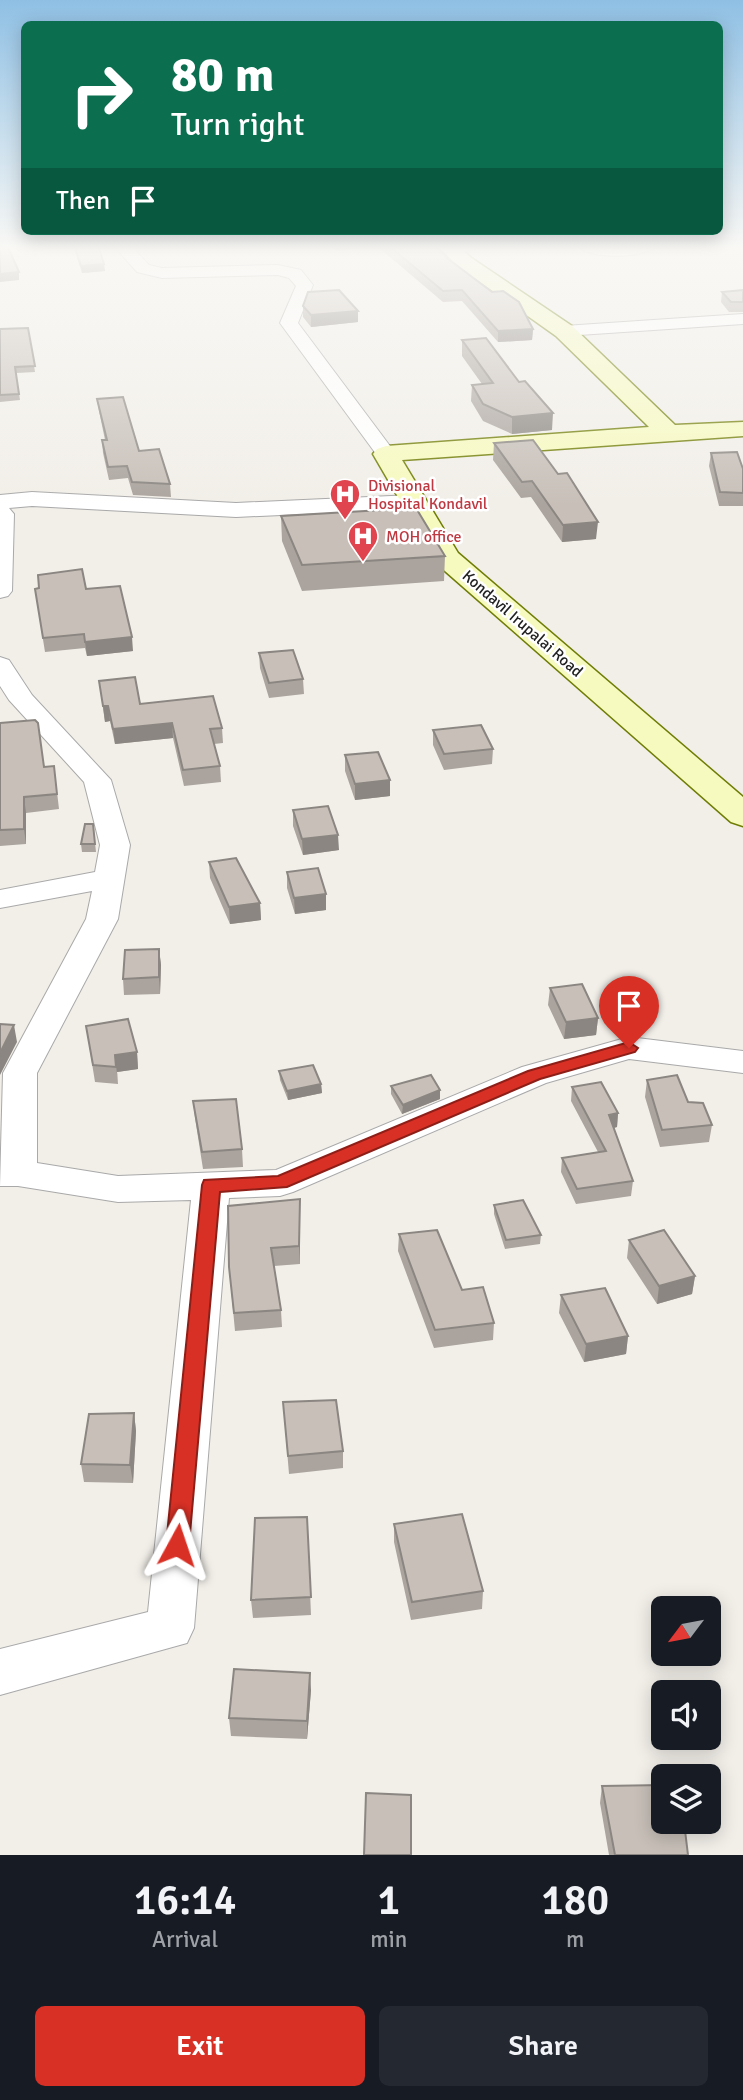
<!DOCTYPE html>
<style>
:root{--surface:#171b24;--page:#242831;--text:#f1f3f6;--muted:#9ea1a6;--accent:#d93025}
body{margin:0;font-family:Signika,sans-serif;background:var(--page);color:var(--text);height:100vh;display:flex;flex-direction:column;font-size:26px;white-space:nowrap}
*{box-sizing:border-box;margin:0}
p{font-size:23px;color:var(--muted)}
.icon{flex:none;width:38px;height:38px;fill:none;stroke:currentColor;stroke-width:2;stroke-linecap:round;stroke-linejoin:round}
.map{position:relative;height:1855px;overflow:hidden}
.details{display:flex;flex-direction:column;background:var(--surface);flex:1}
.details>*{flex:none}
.top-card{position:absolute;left:21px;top:21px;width:702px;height:214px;border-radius:10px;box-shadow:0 4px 18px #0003;background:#0b6e4f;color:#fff;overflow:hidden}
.needle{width:46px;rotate:238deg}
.controls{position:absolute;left:651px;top:1596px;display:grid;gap:14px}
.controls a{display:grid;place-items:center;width:70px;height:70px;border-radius:10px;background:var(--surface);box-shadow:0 4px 18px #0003;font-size:35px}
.pin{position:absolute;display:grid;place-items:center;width:60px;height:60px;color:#fff;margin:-72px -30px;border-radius:50% 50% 50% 0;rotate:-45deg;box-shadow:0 0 7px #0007}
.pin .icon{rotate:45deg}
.me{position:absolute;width:77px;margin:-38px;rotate:5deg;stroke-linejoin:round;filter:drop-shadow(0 0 5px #0008)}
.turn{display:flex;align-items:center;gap:24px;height:147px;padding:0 35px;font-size:32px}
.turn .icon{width:91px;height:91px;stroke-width:2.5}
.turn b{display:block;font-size:49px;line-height:60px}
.then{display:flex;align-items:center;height:66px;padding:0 35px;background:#0003;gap:14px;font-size:26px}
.eta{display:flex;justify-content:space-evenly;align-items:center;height:119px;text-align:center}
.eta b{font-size:42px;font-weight:600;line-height:49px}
.primary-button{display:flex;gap:14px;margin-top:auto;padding:14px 35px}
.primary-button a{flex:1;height:80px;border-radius:10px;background:var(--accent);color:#fff;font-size:28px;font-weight:600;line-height:80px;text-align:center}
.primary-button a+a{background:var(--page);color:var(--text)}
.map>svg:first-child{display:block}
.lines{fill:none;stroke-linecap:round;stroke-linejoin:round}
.street-casing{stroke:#a9a9a9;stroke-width:2}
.secondary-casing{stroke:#707d05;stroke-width:3}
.street{fill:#fff;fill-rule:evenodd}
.secondary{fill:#f7fabf;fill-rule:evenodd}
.wall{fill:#aba49e}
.shaded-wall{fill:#8b8681}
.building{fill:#c7bfb8;stroke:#8b8681;stroke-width:2}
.route{fill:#d93025;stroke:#8d1f18;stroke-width:2}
.labels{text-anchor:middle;stroke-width:5;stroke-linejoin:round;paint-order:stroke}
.far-health-label{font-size:16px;fill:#be3a42;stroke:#fff;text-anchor:start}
.far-street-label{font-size:16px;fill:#222;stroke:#fff}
</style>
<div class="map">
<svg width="743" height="1855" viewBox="0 0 743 1855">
<rect width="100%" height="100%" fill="#f2efe9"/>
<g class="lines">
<g class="street-casing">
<path id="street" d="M113 245H130L149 265 162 268 278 265 301 270 313 285 298 323 393 450 396 454 393 458H379L280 323 296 286 289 278 278 275 162 278 137 272Z
M444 245H482C474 252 455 253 444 250Z
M576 245H659C644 259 591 260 576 245Z
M743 314V324L564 336 555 331 564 326Z
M32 492 236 503 413 495 421 497 424 502 421 507 413 509 236 517 32 506 9 508 14 514 12 591 8 596 0 598V495Z
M0 657 9 660 32 695 111 780 130 845 118 919 37 1073V1163L118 1176 276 1170 522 1067 629 1037 743 1051V1073L629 1059 546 1083 293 1192 280 1196 229 1198 194 1628 187 1643 0 1695V1649L148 1612 191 1200 118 1202 18 1186H0L3 1073 86 919 92 891 0 908V890L95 872 100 845 84 782 9 700 0 686Z"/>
</g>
<g class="secondary-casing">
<path id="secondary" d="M437 245H458L470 257 572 326 675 425 743 422V436L402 460 458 553 743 797V826L731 822 437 564 373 454 377 449 386 446 649 427 556 336 456 265Z"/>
</g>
<use href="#street" class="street"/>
<use href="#secondary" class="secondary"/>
</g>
<path class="wall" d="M73 245H98L105 271 82 273Z
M329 245H435L447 258 533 329 532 340 498 342 462 301 443 302 377 246 336 251Z
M743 290V312H729L721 302 722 292Z
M303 306 358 322 311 327 303 317Z
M28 328 35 372 16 373 20 400 0 402V329Z
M462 340 552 430 512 434 483 421 471 401 472 385 482 384 462 356Z
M97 399 139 451 170 484 171 497 133 495 128 478 109 480 103 453 102 440H105L99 411Z
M494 443 596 539 562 542 531 497 521 498 493 460Z
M711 453 743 469V506H719L709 466Z
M281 516 445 556 444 581 302 591 282 541Z
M86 589 133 651 87 656 85 648 45 652 37 602Z
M259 653 303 679 304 694 269 698 260 668Z
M99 681 140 704 222 728 223 743 214 744 220 766 221 782 184 786 173 738 115 744 110 721 105 722Z
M0 723 44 767 54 766 59 809 26 813V844L0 846Z
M433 730 493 749 492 764 444 770 433 745Z
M345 755 390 796 355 800 345 771Z
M293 810 339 850 303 855 293 826Z
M93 824 96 852H82L81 844Z
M209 862 260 903 261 920 230 924 210 878Z
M287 872 326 910 295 914 287 888Z
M159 949 161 965 160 994 124 995 123 979Z
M550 988 598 1018 596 1035 564 1039 548 1005Z
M86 1026 137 1052 138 1069 117 1072 118 1084 95 1082Z
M279 1071 321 1084 322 1093 288 1100 280 1080Z
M647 1080 688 1102 712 1125 709 1142 660 1147 645 1097Z
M391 1086 440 1090V1099L402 1114 391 1094Z
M572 1087 618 1113 617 1127 614 1128 633 1181 631 1196 576 1204 561 1172 562 1158 598 1152 571 1101Z
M193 1101 242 1149 243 1167 203 1169 195 1118Z
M300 1199V1264L274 1266 281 1310 282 1327 235 1331 229 1267Z
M494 1205 541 1235 540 1244 505 1249 494 1214Z
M399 1234 462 1290 494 1323 493 1340 434 1348 398 1251Z
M629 1240 695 1276 692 1294 657 1304 627 1258Z
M561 1295 628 1336 626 1354 584 1362 559 1313Z
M283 1402 343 1451V1468L289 1474Z
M134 1413 136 1431 133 1483 84 1482 81 1464Z
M307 1517 311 1615 253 1618 251 1600Z
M394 1524 483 1591 482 1609 411 1620 394 1542Z
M311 1690 307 1739 231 1736 229 1718Z
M602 1786 688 1855H609L600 1803Z"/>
<path class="shaded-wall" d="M336 245H377V246L336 251Z
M104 264 105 271 82 273 81 266Z
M19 272V280L0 282V274Z
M358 311V322L311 327V315Z
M533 329 532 340 498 342V331Z
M553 413 552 430 512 434V417Z
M598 522 596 539 562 542 563 525Z
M132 637 133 651 87 656 85 642Z
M103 706H108L110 721 105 722Z
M172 723 173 738 115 744 113 729Z
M390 780V796L355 800V784Z
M24 797 26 813V844L24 829Z
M338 835 339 850 303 855 302 839Z
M326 894V910L295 914 294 898Z
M260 903 261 920 230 924 229 907Z
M159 949 161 965 160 994 159 977Z
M598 1018 596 1035 564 1039 566 1022Z
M14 1025 17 1042 0 1075V1053Z
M137 1052 138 1069 117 1072 118 1084 115 1055Z
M321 1084 322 1093 288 1100 287 1091Z
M440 1090V1099L402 1114 403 1105Z
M618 1113 617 1127 608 1129 609 1115Z
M300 1199V1264L299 1246Z
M695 1276 692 1294 657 1304 659 1286Z
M628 1336 626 1354 584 1362 586 1344Z
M134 1413 136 1431 133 1483 130 1465Z
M310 1673 311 1690 307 1739V1721Z"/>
<path class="building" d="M0 245H7L19 272 0 274Z
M74 245H98L104 264 81 266Z
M388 245H435L447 258 492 292 503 291 519 302 533 329 498 331 462 290 443 291Z
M339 290 358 311 311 315 303 306 308 292Z
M743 290V302H731L722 292Z
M28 328 35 366 15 367 19 394 0 395V329Z
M486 338 519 382 525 381 553 413 512 417 483 404 472 385 493 383 462 340Z
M123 397 139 451 159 449 170 484 132 482 127 466 108 467 102 440H107L97 399Z
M533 440 558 474 567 473 598 522 563 525 532 481 522 482 494 443Z
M737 452 743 469V493L720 492 711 453Z
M416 508 445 556 302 565 281 516Z
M82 569 86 589 120 586 132 637 85 642 84 634 43 638 35 589 39 588 38 575Z
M293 650 303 679 269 683 259 653Z
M135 677 140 704 213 696 222 728 210 729 220 766 183 770 172 723 113 729 108 706H103L99 681Z
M35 720 38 723 44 767 54 766 57 794 24 797V829L0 830V723Z
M481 725 493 749 444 754 433 730Z
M378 752 390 780 355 784 345 755Z
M328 806 338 835 302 839 293 810Z
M85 824H93L95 844H81Z
M236 858 260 903 229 907 209 862Z
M318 868 326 894 294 898 287 872Z
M159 949V977L123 979 125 950Z
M582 984 598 1018 566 1022 550 988Z
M128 1019 137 1052 115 1055 116 1067 93 1065 86 1026Z
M0 1024 14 1025 0 1053Z
M313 1065 321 1084 287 1091 279 1071Z
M431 1075 440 1090 403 1105 391 1086Z
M677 1075 688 1102 703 1103 712 1125 662 1130 647 1080Z
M601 1082 618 1113 609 1115 633 1181 577 1189 562 1158 606 1151 572 1087Z
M236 1099 242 1149 202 1152 193 1101Z
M300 1199 299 1246 271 1248 281 1310 234 1313 229 1267 228 1206Z
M523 1200 541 1235 506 1240 494 1205Z
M437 1230 462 1290 483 1287 494 1323 435 1330 399 1234Z
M664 1230 695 1276 659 1286 629 1240Z
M605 1288 628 1336 586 1344 561 1295Z
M336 1400 343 1451 288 1456 283 1402Z
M134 1413 130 1465 81 1464 89 1414Z
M462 1514 483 1591 412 1602 394 1524Z
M307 1517 311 1597 251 1600 255 1518Z
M234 1669 310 1673 307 1721 229 1718Z
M663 1785V1822H684L688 1855H615L602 1786Z
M366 1793 411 1795V1855H364Z"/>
<linearGradient id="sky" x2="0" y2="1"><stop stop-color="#8fc0e4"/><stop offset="0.49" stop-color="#f9f8f5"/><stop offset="1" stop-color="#f9f8f5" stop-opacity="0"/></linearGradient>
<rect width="743" height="505" fill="url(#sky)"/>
<path class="route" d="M629 1042 638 1048 635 1052 540 1079 287 1187 220 1192 189 1545 186 1552 177 1555 169 1552 166 1545 202 1185 204 1180 278 1176 528 1071Z"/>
<defs>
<g id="hospital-pin" transform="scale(1.575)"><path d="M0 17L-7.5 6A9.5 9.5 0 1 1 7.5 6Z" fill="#e0444e" stroke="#fff"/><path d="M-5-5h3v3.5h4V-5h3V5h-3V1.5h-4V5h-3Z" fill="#fff"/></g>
</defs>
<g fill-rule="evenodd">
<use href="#hospital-pin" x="345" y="494"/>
<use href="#hospital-pin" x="363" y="536"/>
</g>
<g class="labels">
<g class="far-health-label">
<text x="368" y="491">Divisional<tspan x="368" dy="18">Hospital Kondavil</tspan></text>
<text x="386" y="542">MOH office</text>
</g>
<g class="far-street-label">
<text transform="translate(523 623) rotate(41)" y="6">Kondavil Irupalai Road</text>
</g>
</g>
</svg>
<div class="controls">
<a><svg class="needle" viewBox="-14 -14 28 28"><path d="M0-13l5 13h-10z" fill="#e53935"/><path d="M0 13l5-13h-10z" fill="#9ea1a6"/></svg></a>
<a><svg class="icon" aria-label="sound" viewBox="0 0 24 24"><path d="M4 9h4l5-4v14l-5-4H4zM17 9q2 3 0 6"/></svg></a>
<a><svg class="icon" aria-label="layers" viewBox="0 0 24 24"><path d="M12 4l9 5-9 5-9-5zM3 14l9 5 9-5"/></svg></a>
</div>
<div class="pin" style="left:629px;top:1048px;background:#d93025"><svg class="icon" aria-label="arrive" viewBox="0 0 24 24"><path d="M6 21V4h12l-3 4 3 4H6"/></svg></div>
<svg class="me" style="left:177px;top:1545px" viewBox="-20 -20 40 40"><path d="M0-17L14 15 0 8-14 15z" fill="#d93025" stroke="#fff" stroke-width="4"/></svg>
<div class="top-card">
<div class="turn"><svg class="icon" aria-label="right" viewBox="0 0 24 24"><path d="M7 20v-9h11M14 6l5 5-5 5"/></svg><div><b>80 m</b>Turn right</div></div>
<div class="then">Then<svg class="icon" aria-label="arrive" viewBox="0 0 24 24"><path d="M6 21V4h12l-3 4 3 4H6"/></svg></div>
</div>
</div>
<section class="details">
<div class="eta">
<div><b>16:14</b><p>Arrival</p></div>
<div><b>1</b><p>min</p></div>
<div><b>180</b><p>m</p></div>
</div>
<div class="primary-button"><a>Exit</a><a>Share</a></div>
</section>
